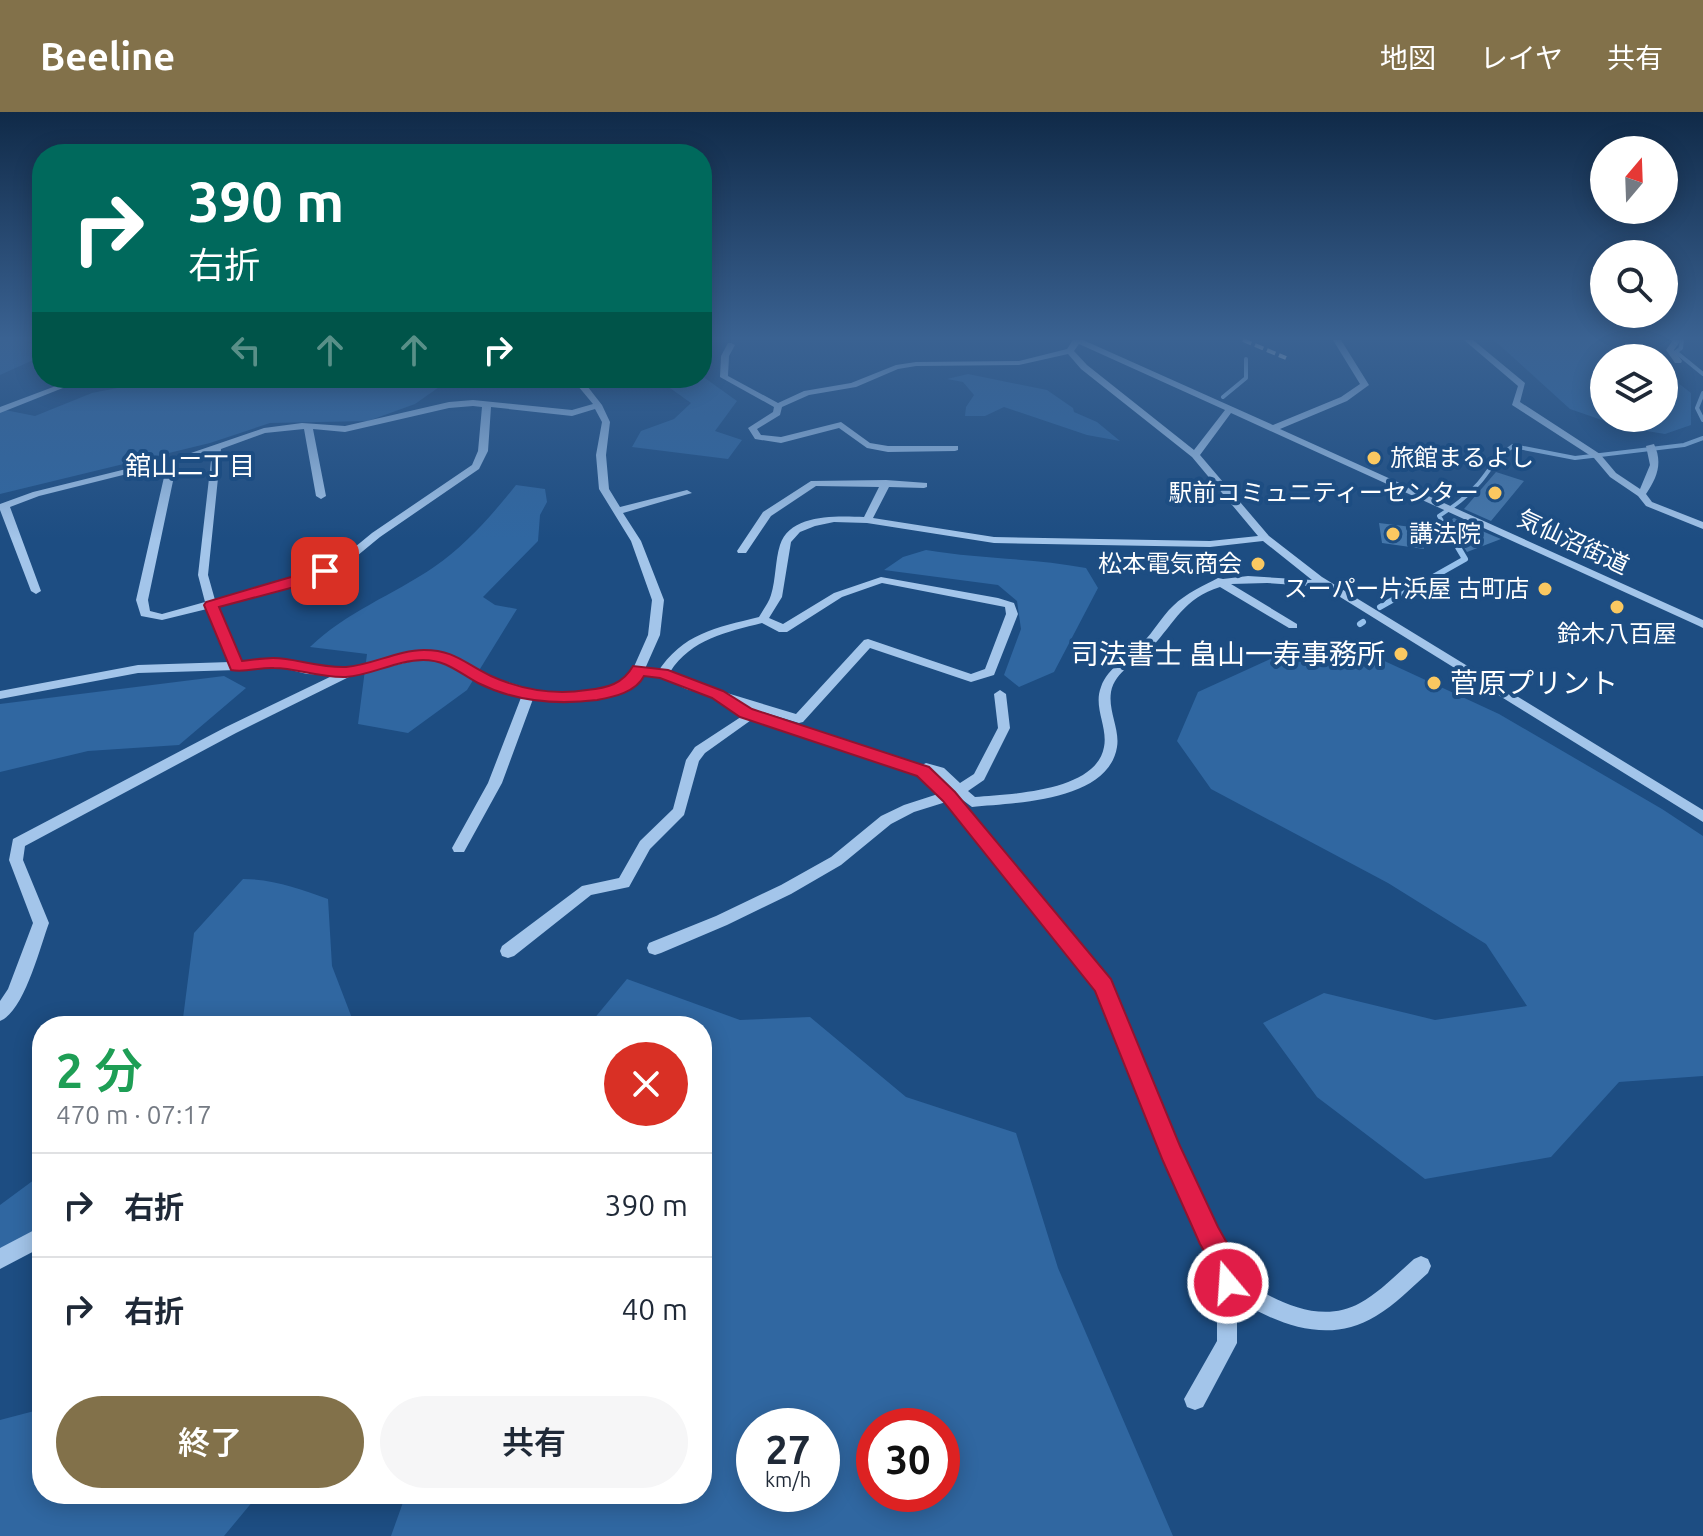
<!DOCTYPE html>
<html lang="ja">
<meta charset="utf-8">
<style>
:root{--surface:#fff;--page:#f6f6f7;--text:#1f2937;--muted:#747a83;--line:#e0e1e3;--accent:#82714a}
body{margin:0;font-family:Ubuntu,"Noto Sans JP",sans-serif;background:var(--page);color:var(--text);height:100vh;display:flex;flex-direction:column;font-size:30px;white-space:nowrap}
*{box-sizing:border-box;margin:0}
p{font-size:26px;color:var(--muted)}
.icon{flex:none;width:44px;height:44px;fill:none;stroke:currentColor;stroke-width:2;stroke-linecap:round;stroke-linejoin:round}
.map{position:relative;flex:1;overflow:hidden}
.details{position:absolute;left:32px;top:904px;width:680px;height:488px;display:flex;flex-direction:column;background:var(--surface);border-radius:32px;box-shadow:0 4px 20px #0003}
.details>*{flex:none}
.banner{position:absolute;left:32px;top:32px;width:680px;height:244px;border-radius:32px;box-shadow:0 4px 20px #0003;background:#00695c;color:#fff;overflow:hidden}
.needle{width:52px;rotate:19deg}
.controls{position:absolute;left:1590px;top:24px;display:grid;gap:16px}
.controls a{display:grid;place-items:center;width:88px;height:88px;border-radius:50%;background:var(--surface);box-shadow:0 4px 20px #0003;font-size:40px}
.speed{position:absolute;left:736px;top:1296px;display:flex;gap:16px;font-size:40px;font-weight:700;text-align:center}
.speed>*{display:grid;place-content:center;width:104px;height:104px;border-radius:50%;background:var(--surface);box-shadow:0 4px 20px #0003;line-height:1}
.speed small{font-size:20px;font-weight:400}
.speed .limit{border:12px solid #d22;background:#fff;color:#111}
.pin{position:absolute;display:grid;place-items:center;width:68px;height:68px;color:#fff;margin:-34px;border-radius:16px;box-shadow:0 4px 12px #0006}
.me{position:absolute;width:88px;margin:-44px;rotate:342deg;stroke-linejoin:round;filter:drop-shadow(0 0 6px #0008)}
.turn{display:flex;align-items:center;gap:28px;height:168px;padding:0 24px;font-size:36px}
.turn .icon{width:104px;height:104px;stroke-width:2.5}
.turn b{display:block;font-size:56px;line-height:68px}
.lanes{display:flex;align-items:center;height:76px;padding:0 24px;background:#0003;justify-content:center;gap:40px;direction:ltr}
.lanes .off{opacity:.35}
.round{display:grid;place-items:center;flex:none;width:84px;height:84px;border-radius:42px;background:var(--page)}
.overview{display:flex;align-items:center;justify-content:space-between;height:136px;padding:0 24px}
h1{font-size:48px;font-weight:600;line-height:60px;color:#1e9e55}
.action{display:flex;gap:16px;margin-top:auto;padding:16px 24px}
.action a{flex:1;height:92px;border-radius:48px;background:var(--accent);color:#fff;font-size:32px;font-weight:600;line-height:92px;text-align:center}
.action a+a{background:var(--page);color:var(--text)}
ul{padding:0;list-style:none}
li{display:flex;align-items:center;gap:24px;height:104px;padding:0 24px;border-top:2px solid var(--line)}
li div{flex:1}
li b{display:block;font-size:30px}
li em{font-style:normal}
header{display:flex;align-items:center;gap:48px;box-sizing:border-box;height:112px;padding:0 40px;background:var(--accent);color:#fff}
header strong{font-size:38px}
nav{display:flex;gap:44px;margin-inline-start:auto;font-size:28px}
.map>svg:first-child{display:block}
.green{fill:#3067a1;fill-rule:evenodd}
.lines{fill:none;stroke-linecap:round;stroke-linejoin:round}
.stream-far1{stroke:#96c1ec;stroke-width:4}
.stream{stroke:#96c1ec;stroke-width:6}
.building{fill:#4577ab}
.minor{fill:#a3c5ea;fill-rule:evenodd}
.rail{stroke:#fff;stroke-width:4;stroke-dasharray:9 4;stroke-linecap:butt}
.route{fill:#e11d48;stroke:#92132f;stroke-width:2}
.poi-dot{fill:#fac861;stroke:#1d4d82;stroke-width:3}
.labels{text-anchor:middle;stroke-width:8;stroke-linejoin:round;paint-order:stroke}
.far-poi-label{font-size:24px;fill:#fff;stroke:#1d4d82;text-anchor:end}
.far-street-label{font-size:24px;fill:#fff;stroke:#1d4d82}
.far-neighbourhood-label{font-size:26px;fill:#fff;stroke:#1d4d82}
.poi-label{font-size:28px;fill:#fff;stroke:#1d4d82;text-anchor:end}
</style>
<header>
<strong>Beeline</strong>
<nav><a>地図</a><a>レイヤ</a><a>共有</a></nav>
</header>
<div class="map">
<svg width="1703" height="1424" viewBox="0 0 1703 1424">
<rect width="100%" height="100%" fill="#1d4d82"/>
<path class="green" d="M0 228H31L27 230 42 236V244L0 263Z
M1494 228H1626L1646 246H1604V306H1664V260L1691 281V313L1665 322 1622 315 1570 297Z
M968 262 1047 278 1073 296 1074 300 1097 310 1120 329 1087 323 1004 295 985 304H965L966 295 974 283 963 270 947 267Z
M702 264 737 289 715 319 742 328 728 347 632 335 641 319 674 307 691 291 656 266Z
M168 266H452L415 292 368 309 270 311 210 331 0 382V297L35 304 92 281Z
M516 373 545 377 547 390 540 403 538 429 483 485 495 493 517 497 467 578 408 621 358 612 367 542 310 535C346 500 393 483 434 455 466 433 492 403 516 373Z
M926 438C979 447 1033 446 1086 456L1098 476 1054 560 1019 575 1004 563 1021 517 1017 489 998 473 884 458 903 445Z
M1352 534 1499 602 1662 697 1703 724V964L1619 970 1551 1045 1425 1067 1317 985 1263 911 1324 881 1435 908 1527 894 1486 832 1388 771 1211 677 1177 629 1198 580 1279 543Z
M224 564 246 576 179 633 88 639 0 660V592Z
M243 767C273 767 300 777 328 787L332 854 355 914H182L194 821Z
M627 867 740 908 810 905 906 985 1016 1021 1058 1156 1173 1424H391L406 1382H702V914H588ZM754 1314H822V1382H754ZM874 1314H942V1382H874Z
M42 1062V1126L0 1151V1093Z
M42 1297V1382H259L224 1424H0V1308Z"/>
<g class="lines">
<path class="stream-far1" d="M1682 228 1681 236 1676 240 1703 262
M1703 281 1697 296 1703 308
M1223 285 1246 266V247
M1447 417 1439 404C1454 394 1467 385 1479 371 1492 356 1494 346 1513 334L1575 346 1684 333 1703 326"/>
<path class="stream" d="M1380 495 1465 447 1446 415
M1360 512 1363 510"/>
</g>
<path class="building" d="M1496 360 1524 369 1491 409 1464 397Z
M1454 406 1482 419 1501 427 1467 440 1448 410Z
M1379 411 1420 416 1424 437 1382 431Z"/>
<g class="lines">
<path class="minor" d="M1073 228H1083L1273 313 1341 285 1360 272 1333 228H1341L1369 273 1347 289 1280 317 1703 508V516L1699 514 1231 301 1200 343 1269 424 1322 465 1703 698V710L1324 475 1267 471 1231 472 1297 512V516H1289L1220 475C1184 486 1175 510 1152 535 1138 549 1115 559 1111 580 1108 599 1120 617 1117 635 1108 690 1013 691 972 695L956 683 1110 869 1178 1036 1216 1117 1234 1147 1237 1165C1273 1187 1318 1214 1360 1191 1380 1180 1397 1162 1414 1147L1421 1144 1428 1147 1431 1154 1428 1161C1411 1176 1395 1193 1376 1204 1329 1233 1280 1213 1237 1188V1231L1203 1295 1195 1298 1187 1295 1184 1287 1217 1229V1156L1202 1131 1165 1047 1098 878 946 690 914 700 891 712 841 753 791 782 727 813 661 841 655 843 649 841 647 836 649 831 716 804 781 773 831 745 881 704 904 693 938 682 918 663 764 611 762 608 764 605H772L920 654 926 651 944 656 960 671 974 662 998 616 994 582 1000 578 1006 582 1010 616 984 668 968 679 975 685C1009 682 1096 680 1104 635 1108 615 1093 595 1101 575 1108 555 1128 546 1142 531 1154 520 1161 505 1173 494 1186 481 1205 473 1218 466L1223 467 1248 464 1312 468 1263 429 1210 435 994 431 867 411 834 410 815 414 800 420 791 430 782 485 769 506 783 512 834 481 881 465 998 486 1014 491 1018 502 994 563 971 570 870 536 803 610 799 611 686 577 659 564 657 561C683 521 715 516 759 505 763 498 769 490 771 483 776 467 775 449 780 433 790 401 838 404 864 405L879 375 816 374 771 404 746 441H738L737 439 763 400 811 369 886 368 927 371V375L924 376 889 375 873 406 994 425 1210 429 1258 424 1192 345 1081 257 1068 242 1019 253 916 254 898 257 856 275 809 283 782 295 780 303 757 317 761 323 781 325 841 310 870 331 888 334H958V338L955 339 888 340 867 336 839 316 781 331 755 327 748 316 773 300 774 295 720 265 721 244 728 231H731L735 233 729 244 728 264 778 291 804 279 851 271 896 253 916 250 1019 249 1067 237ZM1079 232 1225 298 1194 338 1087 253 1074 239ZM882 471 1005 495 1006 502 985 557 971 562 868 527 864 528 796 602 694 571 670 560C691 527 727 520 762 511L779 520H787L842 485Z
M1464 228H1473L1525 271 1520 290 1600 342 1616 361 1640 377 1650 353 1646 334 1654 332C1663 351 1657 366 1646 382L1652 390 1703 410V417L1646 394 1638 384 1610 365 1594 346 1512 293 1518 274Z
M1673 228H1681L1674 238 1682 249 1681 251H1675L1666 238Z
M77 266H88L0 301V295Z
M566 266H576L584 270 602 293 610 310 606 343 609 377 620 395 687 378 692 381 623 401 641 429 664 488 660 523 640 568 611 584 573 590 533 587 502 671 464 740H454L452 736 488 671 522 583 480 570 447 549 421 547 353 563 236 621 25 734 23 748 49 811C40 835 24 900 0 909V889L8 877 33 811 9 748 13 727 226 615 334 563 307 562 275 554 237 558 138 561 0 587V579L138 553 230 550 207 497 162 508 141 504 136 488 167 352 39 384 10 395 41 479 36 482 31 479 0 398V392L33 380 191 341 264 316 302 311 345 314 449 290 473 288 572 298 593 292 578 274ZM473 294 482 295 478 339 472 353 372 421 338 449 304 465 215 488 208 463 221 337 265 321 304 317 316 384 321 387 326 384 313 317 345 320 449 296ZM491 295 572 304 595 297 602 310 596 343 599 377 631 429 652 488 648 523 629 566 608 576 573 582 543 581 488 564 450 542 421 539 347 556 307 554 275 546 241 550 217 494 312 469 346 453 380 425 479 357 488 339ZM212 340 198 463 205 490 162 502 150 499 148 488 177 350Z
M750 599 756 603 754 606 705 641 699 649 684 703 650 737 629 775 591 783 514 844 508 846 502 844 500 839 502 834 582 774 619 766 640 729 673 697 686 648 695 635Z
M42 1114V1135L0 1157V1136Z"/>
<path class="rail" d="M1243 228 1286 246"/>
</g>
<linearGradient id="sky" x2="0" y2="1"><stop stop-color="#102a48"/><stop offset="0.53" stop-color="#3a6292"/><stop offset="1" stop-color="#3a6292" stop-opacity="0"/></linearGradient>
<rect width="1703" height="427" fill="url(#sky)"/>
<path class="route" d="M325 455 330 456V462L313 470 219 495 242 549C252 548 263 546 273 546 295 546 319 556 346 555 372 553 398 538 424 538 455 538 465 552 491 564 522 578 554 583 587 578 607 576 623 572 633 554L668 558 723 579 752 597 929 655 955 680 1111 867 1180 1034 1218 1115 1240 1154 1241 1171 1237 1180 1228 1184 1218 1180 1215 1157 1200 1132 1163 1049 1095 879 943 689 917 664 740 605 712 586 660 566 644 564C636 580 614 585 597 588 557 593 516 590 478 571 459 561 447 548 423 548 397 548 372 563 346 565 319 566 297 556 274 556 260 555 245 561 231 558L204 493 206 490Z"/>
<g class="poi-dot">
<circle cx="1374" cy="346" r="8"/>
<circle cx="1495" cy="381" r="8"/>
<circle cx="1393" cy="422" r="8"/>
<circle cx="1258" cy="452" r="8"/>
<circle cx="1545" cy="477" r="8"/>
<circle cx="1617" cy="495" r="8"/>
<circle cx="1401" cy="542" r="8"/>
<circle cx="1434" cy="571" r="8"/>
</g>
<g class="labels">
<g class="far-poi-label">
<text x="1390" y="354" text-anchor="start">旅館まるよし</text>
<text x="1479" y="389">駅前コミュニティーセンター</text>
<text x="1409" y="430" text-anchor="start">講法院</text>
<text x="1242" y="460">松本電気商会</text>
<text x="1529" y="485">スーパー片浜屋 古町店</text>
<text x="1617" y="530" text-anchor="middle">鈴木八百屋</text>
</g>
<g class="far-street-label">
<text transform="translate(1573 430) rotate(25)" y="8">気仙沼街道</text>
</g>
<g class="far-neighbourhood-label">
<text x="190" y="363">舘山二丁目</text>
</g>
<g class="poi-label">
<text x="1385" y="552">司法書士 畠山一寿事務所</text>
<text x="1450" y="581" text-anchor="start">菅原プリント</text>
</g>
</g>
</svg>
<div class="controls">
<a><svg class="needle" viewBox="-14 -14 28 28"><path d="M0-13l5 13h-10z" fill="#e53935"/><path d="M0 13l5-13h-10z" fill="#747a83"/></svg></a>
<a><svg class="icon" aria-label="search" viewBox="0 0 24 24"><circle cx="10" cy="10" r="6"/><path d="M15 15l6 6"/></svg></a>
<a><svg class="icon" aria-label="layers" viewBox="0 0 24 24"><path d="M12 4l9 5-9 5-9-5zM3 14l9 5 9-5"/></svg></a>
</div>
<div class="speed"><div>27<small>km/h</small></div><div class="limit">30</div></div>
<div class="pin" style="left:325px;top:459px;background:#d93025"><svg class="icon" aria-label="arrive" viewBox="0 0 24 24"><path d="M6 21V4h12l-3 4 3 4H6"/></svg></div>
<svg class="me" style="left:1228px;top:1171px" viewBox="-20 -20 40 40"><circle r="17" fill="#e11d48" stroke="#fff" stroke-width="3"/><path d="M0-11L8 9 0 5-8 9z" fill="#fff"/></svg>
<div class="banner">
<div class="turn"><svg class="icon" aria-label="right" viewBox="0 0 24 24"><path d="M7 20v-9h11M14 6l5 5-5 5"/></svg><div><b>390 m</b>右折</div></div>
<div class="lanes"><svg class="icon off" aria-label="left" viewBox="0 0 24 24"><path d="M17 20v-9H6M10 6l-5 5 5 5"/></svg><svg class="icon off" aria-label="ahead" viewBox="0 0 24 24"><path d="M12 20V5M6 11l6-6 6 6"/></svg><svg class="icon off" aria-label="ahead" viewBox="0 0 24 24"><path d="M12 20V5M6 11l6-6 6 6"/></svg><svg class="icon" aria-label="right" viewBox="0 0 24 24"><path d="M7 20v-9h11M14 6l5 5-5 5"/></svg></div>
</div>
<section class="details">
<div class="overview"><div><h1>2 分</h1><p>470 m · 07:17</p></div><a class="round" style="background:#d93025;color:#fff"><svg class="icon" aria-label="close" viewBox="0 0 24 24"><path d="M6 6l12 12M18 6L6 18"/></svg></a></div>
<ul>
<li><svg class="icon" aria-label="right" viewBox="0 0 24 24"><path d="M7 20v-9h11M14 6l5 5-5 5"/></svg><div><b>右折</b></div><em>390 m</em></li>
<li><svg class="icon" aria-label="right" viewBox="0 0 24 24"><path d="M7 20v-9h11M14 6l5 5-5 5"/></svg><div><b>右折</b></div><em>40 m</em></li>
</ul>
<div class="action"><a>終了</a><a>共有</a></div>
</section>
</div>
